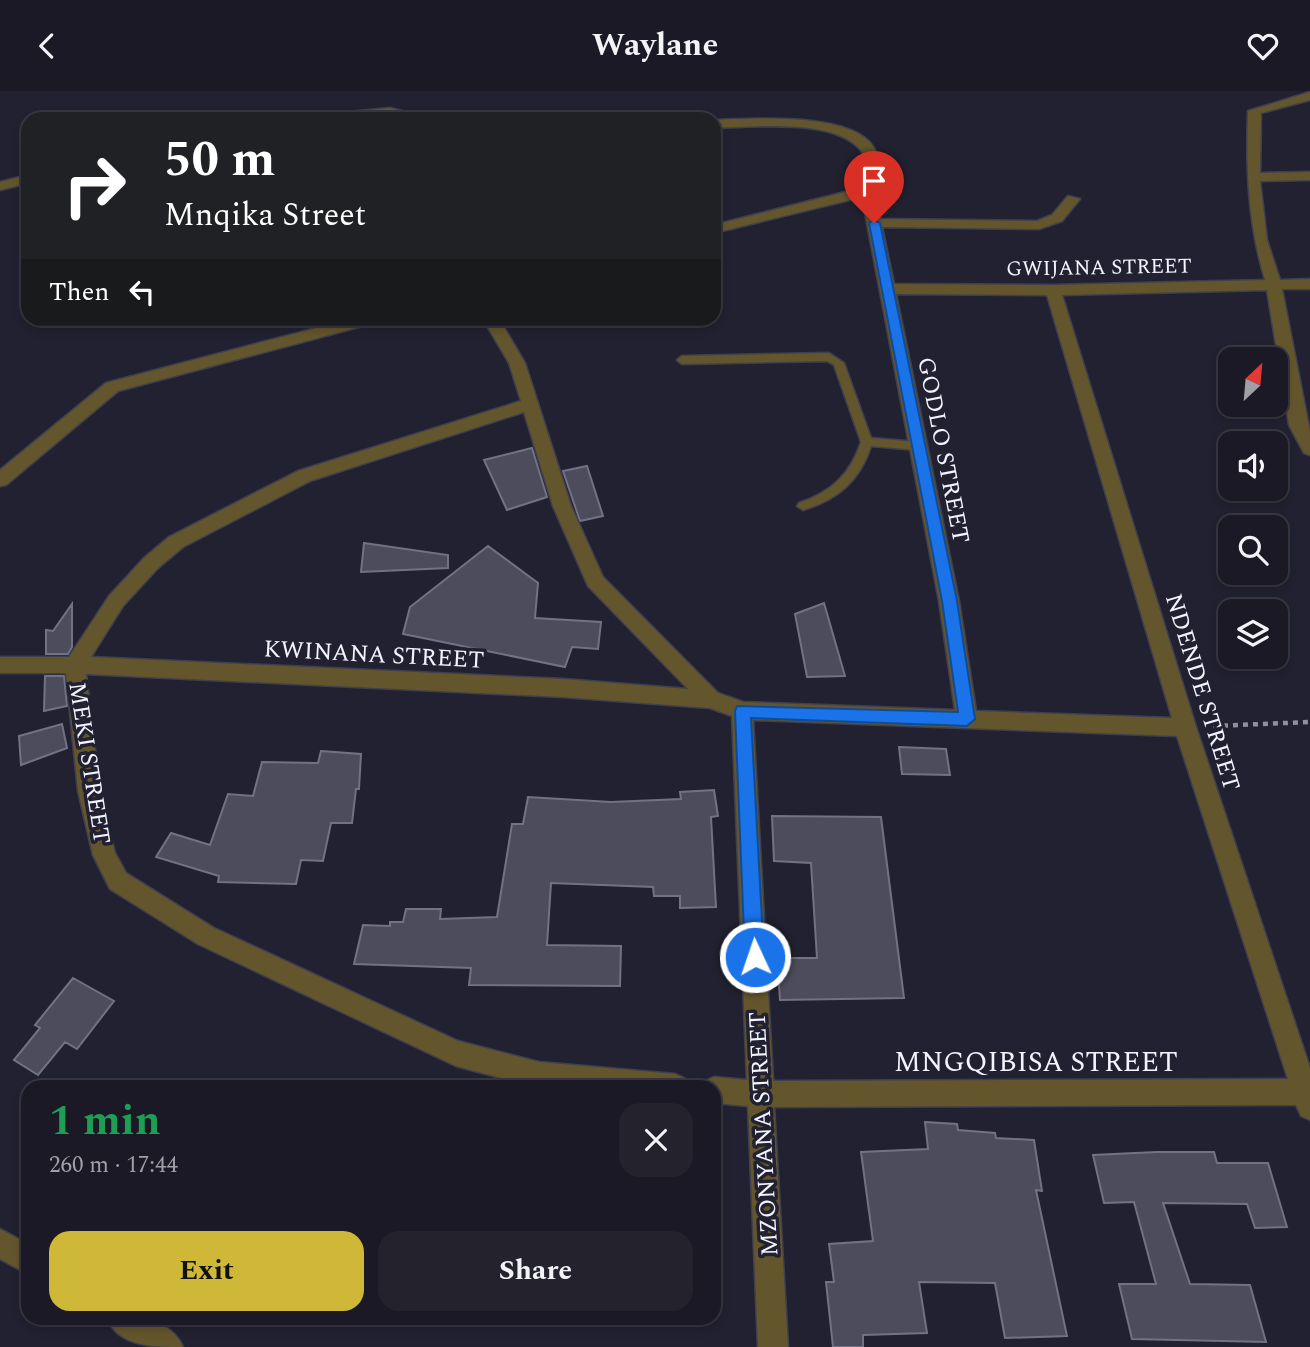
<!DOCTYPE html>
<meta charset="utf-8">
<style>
:root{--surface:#1a1925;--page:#23222d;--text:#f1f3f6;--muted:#9fa0a7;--line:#383842;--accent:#cfb837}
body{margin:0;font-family:Spectral,serif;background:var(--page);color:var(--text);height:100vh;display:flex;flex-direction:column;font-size:26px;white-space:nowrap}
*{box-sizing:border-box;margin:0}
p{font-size:23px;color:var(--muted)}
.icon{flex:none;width:38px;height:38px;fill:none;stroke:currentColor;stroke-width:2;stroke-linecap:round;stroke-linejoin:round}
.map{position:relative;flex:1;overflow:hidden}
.side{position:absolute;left:21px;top:989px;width:700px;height:245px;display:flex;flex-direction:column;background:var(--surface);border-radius:21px;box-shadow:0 4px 10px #0003,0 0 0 2px var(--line)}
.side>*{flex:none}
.banner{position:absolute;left:21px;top:21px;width:700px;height:214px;border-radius:21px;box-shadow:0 4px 10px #0003,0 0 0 2px var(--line);background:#202124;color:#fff;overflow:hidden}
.needle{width:46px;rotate:26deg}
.buttons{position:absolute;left:1218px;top:256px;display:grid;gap:14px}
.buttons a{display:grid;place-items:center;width:70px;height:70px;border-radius:14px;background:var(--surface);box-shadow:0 4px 10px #0003,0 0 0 2px var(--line);font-size:35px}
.pin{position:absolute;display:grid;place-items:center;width:60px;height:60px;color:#fff;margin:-72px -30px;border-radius:50% 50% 50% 0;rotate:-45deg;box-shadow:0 0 7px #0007}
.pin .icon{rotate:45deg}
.me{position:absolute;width:77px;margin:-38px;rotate:357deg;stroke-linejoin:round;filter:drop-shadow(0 0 5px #0008)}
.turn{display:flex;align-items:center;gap:24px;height:147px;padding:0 28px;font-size:32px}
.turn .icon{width:91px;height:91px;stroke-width:2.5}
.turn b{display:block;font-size:49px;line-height:60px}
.then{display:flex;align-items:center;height:66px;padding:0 28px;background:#0003;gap:14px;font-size:26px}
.round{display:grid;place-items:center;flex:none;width:74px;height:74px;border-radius:21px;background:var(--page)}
.headline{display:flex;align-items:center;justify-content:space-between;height:119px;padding:0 28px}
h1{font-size:42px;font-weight:700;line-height:52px;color:#1e9e55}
.cta{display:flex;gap:14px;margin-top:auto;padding:14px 28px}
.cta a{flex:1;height:80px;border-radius:21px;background:var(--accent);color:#111;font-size:28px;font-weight:700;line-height:80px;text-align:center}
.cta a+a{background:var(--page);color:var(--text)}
header{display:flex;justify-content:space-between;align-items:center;height:91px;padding:0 28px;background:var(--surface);font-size:32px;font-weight:700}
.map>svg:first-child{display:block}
.building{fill:#4c4c5d;stroke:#727285;stroke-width:2}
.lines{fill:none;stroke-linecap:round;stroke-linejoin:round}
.service-casing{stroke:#3f3f4e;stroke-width:3}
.minor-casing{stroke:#3f3f4e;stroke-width:3}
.path{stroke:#90909c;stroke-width:4.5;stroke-dasharray:5 5;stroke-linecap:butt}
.service{fill:#64562c;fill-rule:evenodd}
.minor{fill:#64562c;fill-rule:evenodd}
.route{fill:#1a73e8;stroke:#114b97;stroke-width:2}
.labels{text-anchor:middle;stroke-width:7;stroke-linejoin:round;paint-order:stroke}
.far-street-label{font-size:21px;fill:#f3f4fe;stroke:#222131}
.street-label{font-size:24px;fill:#f3f4fe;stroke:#222131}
.near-street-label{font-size:28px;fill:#f3f4fe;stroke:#222131}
</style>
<header><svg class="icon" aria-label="back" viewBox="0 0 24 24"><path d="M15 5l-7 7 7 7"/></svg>Waylane<svg class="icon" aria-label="heart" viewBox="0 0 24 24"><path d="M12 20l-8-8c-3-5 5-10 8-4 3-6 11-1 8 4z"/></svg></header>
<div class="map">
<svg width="1310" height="1256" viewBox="0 0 1310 1256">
<rect width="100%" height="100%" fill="#222131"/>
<path class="building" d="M532 357 547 406 507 419 484 369Z
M587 375 603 425 580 430 563 380Z
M364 452 448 464V477L361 481Z
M488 455 538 492 535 527 601 531 598 558 572 556 565 576 403 543 410 516Z
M824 512 845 585 807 586 795 523Z
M72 513V556L68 563H46V539L53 540Z
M45 585H64L67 615 44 620Z
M62 633 67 657 21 674 19 645Z
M899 656 946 658 950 684 902 683Z
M321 660 361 663 359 698H356L352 732H331L323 770 301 769 296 793 218 791 219 785 156 766 171 742 210 754 228 703 253 705 262 671 318 672Z
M714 699 718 725 711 726 716 816 680 817V805H654L653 796 551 792 547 854 621 855 620 895 469 894 471 877 354 873 363 834 390 835V831H403L406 818H441L440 828 497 826 512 733H523L528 706 611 711 681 708 680 701Z
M772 725 881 726 904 907 780 909 777 867H817L811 772 774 770Z
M73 887 114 910 77 958 65 951 38 984 14 969 40 937 35 934Z
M925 1031 957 1033 958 1039 995 1042 996 1047 1034 1049 1042 1100 1036 1099 1067 1245 1005 1247 995 1192 919 1191 927 1242 863 1244V1256H833L826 1191H834L829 1153 873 1150 861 1061 928 1058Z
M1157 1061H1214L1217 1072H1268L1287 1136 1255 1137 1247 1113 1163 1112 1190 1193 1250 1194 1266 1251 1132 1248 1119 1193H1156L1134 1111 1104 1112 1093 1064Z"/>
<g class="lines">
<g class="service-casing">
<path id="service" d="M829 262 844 272 871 347 917 351 923 355 917 359 871 355C860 390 837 409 803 419L797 415 799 412C831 401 850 384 861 351L834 274 827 270 682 273 677 269 682 265Z"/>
</g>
<g class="minor-casing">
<path id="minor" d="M1310 1V9L1261 22 1260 82 1310 81V89L1260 90 1267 149 1280 189 1310 188V198H1282L1310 341V364L1304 362 1289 334 1267 199 1062 204 1196 636 1310 977V1029L1301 1025 1296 1014 774 1016 788 1256H758L748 1015 714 1012V996H702L705 990 714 986 747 989 732 625 710 617 563 606 86 583 100 700 115 762 126 782 214 837 458 950 539 971 675 983 684 987 688 996H535L456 975 198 853 110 798 93 764 78 700 66 582H0V566H69L109 505 144 467 169 446 298 380 521 310 509 272 483 228H499L525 272 571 415 603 486 718 602 743 611 955 619 939 510 862 106 714 142V134L861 97 863 62C839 26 753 36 714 37V29C751 28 863 19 877 63 881 76 874 88 875 101 876 110 879 119 881 128L1037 130 1052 124 1068 105 1080 108 1062 130 1039 138 882 136 894 193 1053 194 1265 189C1248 132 1246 79 1248 20ZM896 203 1047 204 1172 627 976 620 959 510ZM524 321 553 415 588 495 688 598 563 588 91 566 123 515 158 477 183 456 310 390ZM753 629 1177 645 1288 988 773 990Z
M390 17 434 28 390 25 312 28 319 24Z
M28 84V92L0 99V91Z
M351 228H376L374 232 118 300 6 394 0 395V379L106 292Z
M0 1138 28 1153V1183L0 1168Z
M107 1227C135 1227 170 1226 183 1256 155 1256 118 1256 107 1227Z"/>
</g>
<path class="path" d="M1213 635 1310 631"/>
<use href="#service" class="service"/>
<use href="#minor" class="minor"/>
</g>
<path class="route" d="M874 129 880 132 957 510 975 628 967 635 751 627 764 866 761 873 755 875 748 873 745 866 735 620 737 615 958 621 942 510 869 132Z"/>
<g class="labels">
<g class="far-street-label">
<text transform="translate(1099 176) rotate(-1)" y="7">GWIJANA STREET</text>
</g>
<g class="street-label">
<text transform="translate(944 359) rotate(79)" y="8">GODLO STREET</text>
<text transform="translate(374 563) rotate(3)" y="8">KWINANA STREET</text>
<text transform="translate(1203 601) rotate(73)" y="8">NDENDE STREET</text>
<text transform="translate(90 672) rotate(81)" y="8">MEKI STREET</text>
<text transform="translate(763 1043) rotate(-93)" y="8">MZONYANA STREET</text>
</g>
<g class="near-street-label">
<text x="1036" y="980">MNGQIBISA STREET</text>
</g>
</g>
</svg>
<div class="buttons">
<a><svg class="needle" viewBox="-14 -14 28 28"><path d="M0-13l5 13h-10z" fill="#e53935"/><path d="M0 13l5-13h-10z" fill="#9fa0a7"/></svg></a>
<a><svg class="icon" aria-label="sound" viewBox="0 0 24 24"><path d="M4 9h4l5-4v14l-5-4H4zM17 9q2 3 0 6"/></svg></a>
<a><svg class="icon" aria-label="search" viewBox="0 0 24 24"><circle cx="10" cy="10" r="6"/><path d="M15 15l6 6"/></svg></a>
<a><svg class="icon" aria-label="layers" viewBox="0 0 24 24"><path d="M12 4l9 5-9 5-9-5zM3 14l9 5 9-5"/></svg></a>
</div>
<div class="pin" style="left:874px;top:132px;background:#d93025"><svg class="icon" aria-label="arrive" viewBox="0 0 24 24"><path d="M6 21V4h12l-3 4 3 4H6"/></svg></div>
<svg class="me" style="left:755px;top:866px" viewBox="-20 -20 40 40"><circle r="17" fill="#1a73e8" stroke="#fff" stroke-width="3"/><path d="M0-11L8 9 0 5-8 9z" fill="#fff"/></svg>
<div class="banner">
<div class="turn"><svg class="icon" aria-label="right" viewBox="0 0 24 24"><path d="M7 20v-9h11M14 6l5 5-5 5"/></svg><div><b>50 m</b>Mnqika Street</div></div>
<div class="then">Then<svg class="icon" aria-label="left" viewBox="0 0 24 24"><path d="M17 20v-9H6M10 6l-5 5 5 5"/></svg></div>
</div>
<section class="side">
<div class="headline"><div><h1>1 min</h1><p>260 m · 17:44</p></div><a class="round"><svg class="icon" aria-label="close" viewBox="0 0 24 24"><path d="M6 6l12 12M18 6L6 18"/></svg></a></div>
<div class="cta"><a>Exit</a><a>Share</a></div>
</section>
</div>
